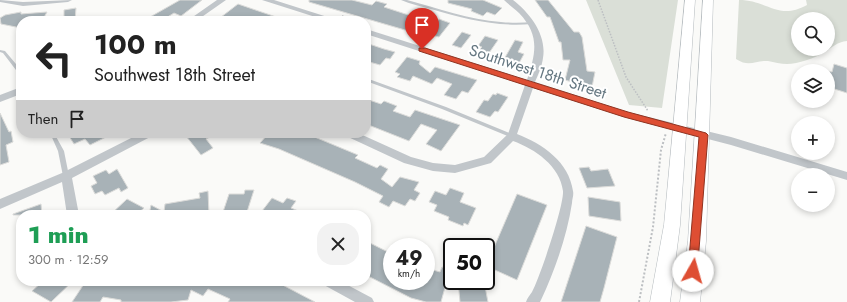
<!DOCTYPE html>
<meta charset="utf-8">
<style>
:root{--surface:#fff;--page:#f2f2f2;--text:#222;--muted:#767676}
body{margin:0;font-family:Jost,sans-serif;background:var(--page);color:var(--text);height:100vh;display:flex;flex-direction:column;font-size:15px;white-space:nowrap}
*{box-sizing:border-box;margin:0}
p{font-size:13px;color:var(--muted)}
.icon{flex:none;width:22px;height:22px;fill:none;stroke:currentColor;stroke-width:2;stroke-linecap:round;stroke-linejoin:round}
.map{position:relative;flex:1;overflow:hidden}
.sheet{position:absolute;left:16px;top:210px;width:355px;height:76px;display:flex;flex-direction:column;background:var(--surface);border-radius:16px;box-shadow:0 2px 6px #0003}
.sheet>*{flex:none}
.guide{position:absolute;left:16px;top:16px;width:355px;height:122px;border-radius:16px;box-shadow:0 2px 6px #0003;background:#fff;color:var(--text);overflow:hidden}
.fabs{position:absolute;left:791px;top:12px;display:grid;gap:8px}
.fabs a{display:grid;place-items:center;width:44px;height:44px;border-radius:50%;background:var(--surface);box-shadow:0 2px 6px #0003;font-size:20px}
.speed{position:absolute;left:383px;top:238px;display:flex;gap:8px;font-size:20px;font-weight:700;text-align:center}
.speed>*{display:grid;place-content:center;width:52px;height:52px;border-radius:50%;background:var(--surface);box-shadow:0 2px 6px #0003;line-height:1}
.speed small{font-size:10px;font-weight:400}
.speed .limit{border:2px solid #111;border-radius:6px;background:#fff;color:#111}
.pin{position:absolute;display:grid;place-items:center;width:34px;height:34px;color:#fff;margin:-41px -17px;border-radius:50% 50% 50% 0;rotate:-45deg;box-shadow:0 0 4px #0007}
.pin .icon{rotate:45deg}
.me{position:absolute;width:44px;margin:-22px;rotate:7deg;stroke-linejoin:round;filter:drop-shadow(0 0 3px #0008)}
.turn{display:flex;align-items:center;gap:14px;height:84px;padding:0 12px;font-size:18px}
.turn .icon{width:52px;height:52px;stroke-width:2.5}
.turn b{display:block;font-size:28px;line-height:34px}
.then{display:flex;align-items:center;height:38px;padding:0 12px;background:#0003;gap:8px;font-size:15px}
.round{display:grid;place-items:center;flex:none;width:42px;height:42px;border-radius:16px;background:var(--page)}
.headline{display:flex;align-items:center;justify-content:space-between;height:68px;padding:0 12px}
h1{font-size:24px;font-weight:800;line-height:30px;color:#1e9e55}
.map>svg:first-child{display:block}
.green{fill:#dadfd7;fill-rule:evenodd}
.building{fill:#a8b2b7;stroke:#dcdcda}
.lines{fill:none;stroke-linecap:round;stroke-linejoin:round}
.secondary-casing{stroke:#b4babe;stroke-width:1}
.path-far1{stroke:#bcbfc2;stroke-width:1.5;stroke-dasharray:1.5 1.5;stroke-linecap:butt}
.path{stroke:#bcbfc2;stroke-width:2;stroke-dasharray:2 2;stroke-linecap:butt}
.service{fill:#c1c6ca;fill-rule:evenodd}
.minor{fill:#c1c6ca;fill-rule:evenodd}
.secondary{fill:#fff;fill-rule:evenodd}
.route{fill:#de4e33;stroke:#903321}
.labels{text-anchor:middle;stroke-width:4;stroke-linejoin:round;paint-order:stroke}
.street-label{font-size:16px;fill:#667882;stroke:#fff}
</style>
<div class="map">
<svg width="847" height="302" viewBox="0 0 847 302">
<rect width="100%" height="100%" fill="#fafaf8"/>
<path class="green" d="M586 0H678L662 108 629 105Z
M739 0C768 0 778 21 807 5L806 0H847V41C837 42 833 47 825 52 815 58 798 64 787 64 781 64 774 62 768 61 755 60 750 68 736 59ZM798 19H828V49H798Z"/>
<path class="building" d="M180 0H202L181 16 174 13 161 21H143Z
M309 0H352L372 5 376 1 387 4 384 7 433 23 435 24 439 19 450 23 439 37 431 35 429 37 309 2Z
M448 0H483L502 8 495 15 487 12 483 16 471 11 472 9 448 3Z
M535 0H548L574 32H579L582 37 587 71 595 72 591 92 571 87 572 82 565 80 570 60H563L561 42H559L550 17H547Z
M238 4 282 19 281 21H216Z
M76 8 75 21H64V10Z
M21 12V14L47 12 42 21H21V28L1 24 0 18 5 15Z
M462 32 471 35 461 48 452 45Z
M485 36 498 40 489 53 479 50 482 47 478 46Z
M515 40 523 42 518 52 524 54 518 65 503 61Z
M366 43 384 49 395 52 390 59 386 58 380 65 366 61Z
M407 57 420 61 419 64 430 73 435 67 477 80 468 93 462 91 456 99 444 95 452 84 437 78 432 84 413 76 410 81 397 77 400 74 395 72Z
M834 64 847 68V93L828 87V71L832 72Z
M497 93 508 97 498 112 495 111 490 117 476 112 484 100 488 101 493 94 496 95Z
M366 99 381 104 384 101 397 106 393 111 410 117 415 110 460 125 441 151 426 144 437 130 421 124 409 141 366 124Z
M0 113 9 132 11 131 13 142 6 145 9 162 0 165Z
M67 133H114L90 145 85 139 74 144Z
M191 133H218L206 139 213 148 201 155 186 136Z
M269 133H305L358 155 355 158 377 168 380 165 388 169 381 179 392 187 400 177 419 182 414 190 420 193 415 201 410 199 405 206 393 201 389 207 379 202 383 196 355 182 279 149 260 143Z
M589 167 591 171 608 169 615 186 587 188 579 168Z
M117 169 128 188 121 192 119 188 105 195 102 191 95 194 91 186 97 183 93 176 106 170 109 174Z
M450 188 464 193 460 202 476 208 468 225 464 223 463 226 448 220 449 217 434 211 437 205 429 202 435 191 446 195Z
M245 190H254L246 215H222L229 194H244Z
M208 191 209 215H149L151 205 164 212 165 204 200 198 199 193Z
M517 194 547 205 517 280 486 266Z
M588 197 620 202 621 221 589 216Z
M272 198 283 203 287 198 296 201 291 208 308 215H259Z
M127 199 144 208 136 215H110Z
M41 204 42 215H13V214Z
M586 226 617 237 604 288 600 302H561Z
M366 241 392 254V281H426V268L440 272 442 267 450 269 441 302H426L411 298 366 275Z
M43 281H73L51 302 32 291Z
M86 281H275L315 302H228L230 299 208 289 203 296 191 290 188 300 171 302H121V300L103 297 100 302H72Z
M458 281H484L488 302H460Z"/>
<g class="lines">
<g class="secondary-casing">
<path id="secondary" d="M685 0H695L680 225 670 302H650L664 225Z
M703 0H713L706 241 700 302H680L688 241Z"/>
</g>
<path class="path-far1" d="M598 0 626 77 648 111
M342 16 358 21"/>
<path class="path" d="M639 302 653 227 661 150 666 133"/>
<path class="service" d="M401 0H407C438 8 469 20 501 22 511 23 522 23 532 22L534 23 532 24C495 27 466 19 431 9 421 6 410 4 401 0Z
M0 50 5 51 21 70V74H19L3 53 0 52Z
M366 78 446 107 514 135V137H510L442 109 366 81Z
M50 133H54L64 151 69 176 68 177H64L63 176 58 151Z"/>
<path class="minor" d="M0 0 23 2 72 0 68 2 23 6 0 2Z
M217 0H226L196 21H187Z
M262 0H274L340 21H328Z
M504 0H513C530 13 547 35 543 58 542 66 538 75 535 82L628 112 731 137 847 172V180L731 145 627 118 533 88 517 134C543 144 569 162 573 191 574 195 572 199 572 203 567 236 555 270 541 300L540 302H526C527 298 530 295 532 292 540 277 564 206 563 191 560 166 535 149 513 141L491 163 455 173 433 171 404 163 346 136 344 133H358L411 157 433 163 455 165 484 157 508 134 525 85 366 34V29L527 80C536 53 540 35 519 13 514 8 509 5 504 0Z
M21 87V94L0 102V95Z
M141 133H154L152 136 72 178 79 215H67L62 182 0 209V199L62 173Z
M322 281H340L372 298 374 302H355L324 285Z"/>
<use href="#secondary" class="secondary"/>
</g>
<path class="route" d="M419 48H425L628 112 706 133 708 135 697 275 693 277 689 275 688 271 699 137 624 117 419 51Z"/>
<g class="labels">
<g class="street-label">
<text transform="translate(538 71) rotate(18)" y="6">Southwest 18th Street</text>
</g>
</g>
</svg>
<div class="fabs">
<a><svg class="icon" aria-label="search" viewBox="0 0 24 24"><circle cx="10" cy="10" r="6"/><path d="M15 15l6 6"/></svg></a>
<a><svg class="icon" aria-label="layers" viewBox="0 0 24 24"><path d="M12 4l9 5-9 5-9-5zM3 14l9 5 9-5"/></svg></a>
<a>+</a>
<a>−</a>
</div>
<div class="speed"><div>49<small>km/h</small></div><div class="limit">50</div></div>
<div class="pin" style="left:422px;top:49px;background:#d93025"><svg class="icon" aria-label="arrive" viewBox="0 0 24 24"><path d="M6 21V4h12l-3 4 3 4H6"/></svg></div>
<svg class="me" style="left:693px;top:271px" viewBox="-20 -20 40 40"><circle r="19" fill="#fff"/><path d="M0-13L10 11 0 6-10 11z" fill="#de4e33"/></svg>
<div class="guide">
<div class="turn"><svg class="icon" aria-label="left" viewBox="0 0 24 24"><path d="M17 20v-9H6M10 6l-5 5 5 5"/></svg><div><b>100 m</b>Southwest 18th Street</div></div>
<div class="then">Then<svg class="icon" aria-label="arrive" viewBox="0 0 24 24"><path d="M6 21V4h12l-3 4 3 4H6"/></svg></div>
</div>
<section class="sheet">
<div class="headline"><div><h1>1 min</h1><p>300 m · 12:59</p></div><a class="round"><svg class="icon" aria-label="close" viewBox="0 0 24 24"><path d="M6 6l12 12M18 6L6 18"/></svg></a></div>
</section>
</div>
